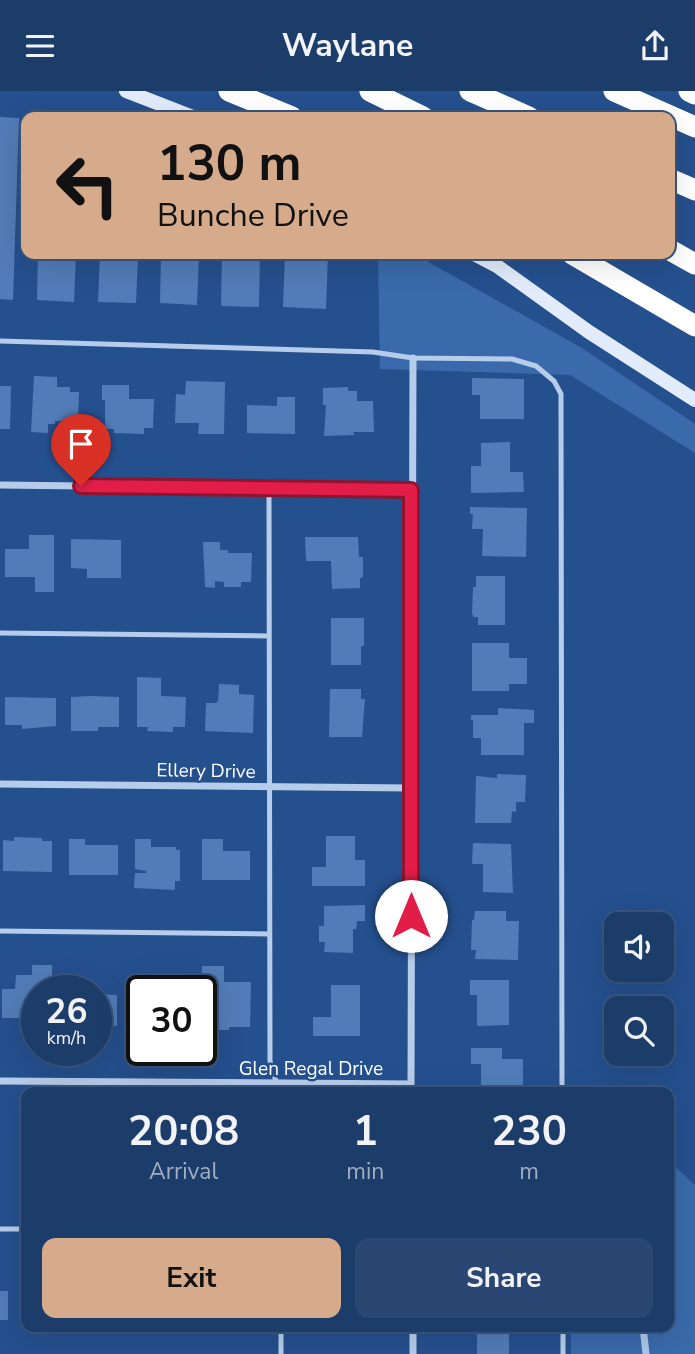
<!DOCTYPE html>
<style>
:root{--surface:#1c3c6a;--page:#294772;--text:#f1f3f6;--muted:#a0adc1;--line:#3a567e;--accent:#d6ab8b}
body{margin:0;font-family:"Nunito Sans",sans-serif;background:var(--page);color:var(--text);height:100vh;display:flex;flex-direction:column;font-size:26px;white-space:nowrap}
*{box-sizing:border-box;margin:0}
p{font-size:23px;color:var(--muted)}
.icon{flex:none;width:38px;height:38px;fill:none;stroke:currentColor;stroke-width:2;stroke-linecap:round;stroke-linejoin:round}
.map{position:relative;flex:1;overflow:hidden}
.side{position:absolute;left:21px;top:996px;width:653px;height:245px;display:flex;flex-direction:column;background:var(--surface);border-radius:14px;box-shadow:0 7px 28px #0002,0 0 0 2px var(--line)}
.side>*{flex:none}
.top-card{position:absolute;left:21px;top:21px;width:654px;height:147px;border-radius:14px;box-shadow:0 7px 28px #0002,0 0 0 2px var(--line);background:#d6ab8b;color:#111;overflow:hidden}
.fabs{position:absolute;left:604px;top:821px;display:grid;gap:14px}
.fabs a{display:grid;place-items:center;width:70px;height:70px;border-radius:14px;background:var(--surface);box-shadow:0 7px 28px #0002,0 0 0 2px var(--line);font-size:35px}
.speed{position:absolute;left:21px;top:884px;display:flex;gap:14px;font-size:35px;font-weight:700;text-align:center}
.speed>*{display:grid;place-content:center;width:91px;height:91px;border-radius:50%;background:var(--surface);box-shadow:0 7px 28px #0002,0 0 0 2px var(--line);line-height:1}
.speed small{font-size:18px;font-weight:400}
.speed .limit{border:4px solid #111;border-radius:10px;background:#fff;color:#111}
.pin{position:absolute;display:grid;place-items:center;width:60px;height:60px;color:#fff;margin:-72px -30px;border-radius:50% 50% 50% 0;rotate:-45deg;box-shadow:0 0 7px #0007}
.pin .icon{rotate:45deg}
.me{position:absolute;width:77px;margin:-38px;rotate:0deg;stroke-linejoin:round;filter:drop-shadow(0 0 5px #0008)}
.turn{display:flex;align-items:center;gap:24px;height:147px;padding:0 21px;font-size:32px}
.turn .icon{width:91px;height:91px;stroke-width:2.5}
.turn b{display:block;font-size:49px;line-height:60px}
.eta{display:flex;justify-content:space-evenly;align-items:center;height:119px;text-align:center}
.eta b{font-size:42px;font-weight:700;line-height:49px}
.button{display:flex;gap:14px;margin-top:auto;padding:14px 21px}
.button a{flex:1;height:80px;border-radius:14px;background:var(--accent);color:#111;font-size:28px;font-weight:700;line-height:80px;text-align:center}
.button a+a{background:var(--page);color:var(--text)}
header{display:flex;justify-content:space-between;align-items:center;height:91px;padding:0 21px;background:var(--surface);font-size:32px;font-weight:700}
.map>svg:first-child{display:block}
.green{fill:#3a6aab}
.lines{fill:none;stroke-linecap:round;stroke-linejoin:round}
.stream{stroke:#aac7ec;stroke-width:7}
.building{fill:#527cb7}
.service{stroke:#b6cceb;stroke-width:5}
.minor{stroke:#b6cceb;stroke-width:7}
.secondary{stroke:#e1ebf9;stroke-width:14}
.motorway{stroke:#fff;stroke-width:21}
.route-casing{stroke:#92132f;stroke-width:18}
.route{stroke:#e11d48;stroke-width:12}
.labels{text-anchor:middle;stroke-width:5;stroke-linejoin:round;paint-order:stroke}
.street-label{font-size:19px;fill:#fff;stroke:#25508e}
</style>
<header><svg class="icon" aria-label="menu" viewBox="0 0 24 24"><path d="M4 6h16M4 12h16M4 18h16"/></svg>Waylane<svg class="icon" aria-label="share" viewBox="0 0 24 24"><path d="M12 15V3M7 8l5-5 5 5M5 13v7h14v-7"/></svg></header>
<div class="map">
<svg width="695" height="1263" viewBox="0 0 695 1263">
<rect width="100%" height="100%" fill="#25508e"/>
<path class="green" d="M378 163H414L582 257 695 333V362L570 284 380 278Z
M669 1070 695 1094V1263H571V1236H668Z"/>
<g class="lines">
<path class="stream" d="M643 1236 646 1263"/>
</g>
<path class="building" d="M0 26 19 27 13 209 0 208Z
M38 163H76L74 211 37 209Z
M100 163H138L136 212 98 211Z
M161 163H199L197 214 160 212Z
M222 163H260L259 216 221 215Z
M285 163H328L326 218 283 216Z
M34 285 57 286V296H70V301H79L78 330H55V333H48V342L31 341Z
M472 287 524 288V328H480V304H472Z
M186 290 225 291 224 343H198L199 332H175L176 303 185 304Z
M102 294H129V308H154L153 337H144V343L114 342V338H105V309H102Z
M0 295H11L10 338H0Z
M348 296V300H357V310H373L374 341H353L354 344 324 345 326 314H323V297Z
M277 306H295V343L247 342V314L277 315Z
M510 351V381H523L524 401 471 402V375H481V352Z
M470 416 527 417 526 466 482 465 483 438H472L473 423H470Z
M29 444H54V501H35V486H5V458H29Z
M305 446H358L359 466H363V486L360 487V497L332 498 331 470H306Z
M71 448 121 449V487H87V478L71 477Z
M203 451H220V459H228V462H252L251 491H241V496H224V491L215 490V497L205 496Z
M476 485H505V534H478V526H474L472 523 473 496H476Z
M331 527H364V555H361V574H331Z
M472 552H509V567H527V593H509V600H472Z
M137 586 161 587V605L186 606 185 636H173V641L147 640 148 636H137Z
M219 593 239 594V603L254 604 253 642 205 640 206 612H216L218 610Z
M330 598H361V608H365L362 646H329Z
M90 605 119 606V636H98V640H71V606Z
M5 606 56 607V635L22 638V634H5Z
M498 617 534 619V632H524V664H481V647H473V629H471V624H498Z
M497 683 526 684 525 711H516V721L512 720 511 732H475L476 685 497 687Z
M326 745H355V769H365V795H312V776H326Z
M14 746 42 747V750H52V781L3 780V749L14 750Z
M69 748H85V754H118V784H69Z
M135 748H151V756H176V759H180V790H175V799L134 797 135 782H146V780L135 778Z
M202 748H223V760H250V789H202Z
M473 752 511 753 513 802 483 801V773H472Z
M365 814V830H357L356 838H353V862L324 861 325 851H319V835H324V815Z
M475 820H506V830H519L518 869 475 868 476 859H471L472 829H474Z
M32 874H52V900H37V936H25V927H2V898H15L16 884H32Z
M202 875H224V891H251L250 936H229V939H201Z
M134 884H152V900H142V937L134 938Z
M470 889H509V934L477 935V904H470Z
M155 893H170V900H155Z
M331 894H360V945H313V926H331Z
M96 903 117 904V935L107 934V938L96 937Z
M471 957H502V968H523V996H481V973H471Z
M19 1042H26V1073H19Z
M23 1199H26V1229H23Z
M0 1200H8V1229H0Z
M307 1236H358V1241H307Z
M477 1236H509V1263H477Z"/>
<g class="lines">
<path class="service" d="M0 250 373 261 413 267 512 268 536 275 554 290 561 303 562 1001
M269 397 270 970 279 1001
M0 542 269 545
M0 840 269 843
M0 1138H26
M281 1236V1263
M563 1236V1263"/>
<path class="minor" d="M0 394 411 399
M0 693 411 697
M0 990 411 993
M411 1001 413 267
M413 1236V1263"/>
<path class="secondary" d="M126 0 193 26
M474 163 497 175 589 241 695 309"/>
<path class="motorway" d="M229 0 292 26
M370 0 423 26
M470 0 529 26
M614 0 695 36
M689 0 695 3
M670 88 695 99
M670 159 695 173
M572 163 695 235"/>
</g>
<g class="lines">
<g class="route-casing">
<path id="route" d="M81 395 411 399V825"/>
</g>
<use href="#route" class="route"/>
</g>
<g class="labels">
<g class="street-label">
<text transform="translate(206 679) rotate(1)" y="7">Ellery Drive</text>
<text x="311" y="984">Glen Regal Drive</text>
</g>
</g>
</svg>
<div class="fabs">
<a><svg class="icon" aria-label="sound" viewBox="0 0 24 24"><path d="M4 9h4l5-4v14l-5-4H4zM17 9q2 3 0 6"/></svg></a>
<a><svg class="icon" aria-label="search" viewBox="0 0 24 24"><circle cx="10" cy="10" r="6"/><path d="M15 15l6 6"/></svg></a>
</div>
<div class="speed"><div>26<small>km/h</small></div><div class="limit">30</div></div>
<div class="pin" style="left:81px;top:395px;background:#d93025"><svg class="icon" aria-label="arrive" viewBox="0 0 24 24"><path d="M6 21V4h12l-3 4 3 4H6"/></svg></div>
<svg class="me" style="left:411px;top:825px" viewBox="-20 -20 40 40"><circle r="19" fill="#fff"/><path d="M0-13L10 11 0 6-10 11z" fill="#e11d48"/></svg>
<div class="top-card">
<div class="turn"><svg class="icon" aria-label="left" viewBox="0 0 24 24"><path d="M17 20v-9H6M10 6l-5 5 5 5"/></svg><div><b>130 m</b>Bunche Drive</div></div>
</div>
<section class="side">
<div class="eta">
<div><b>20:08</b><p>Arrival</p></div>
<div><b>1</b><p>min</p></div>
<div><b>230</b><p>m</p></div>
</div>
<div class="button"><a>Exit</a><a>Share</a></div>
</section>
</div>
